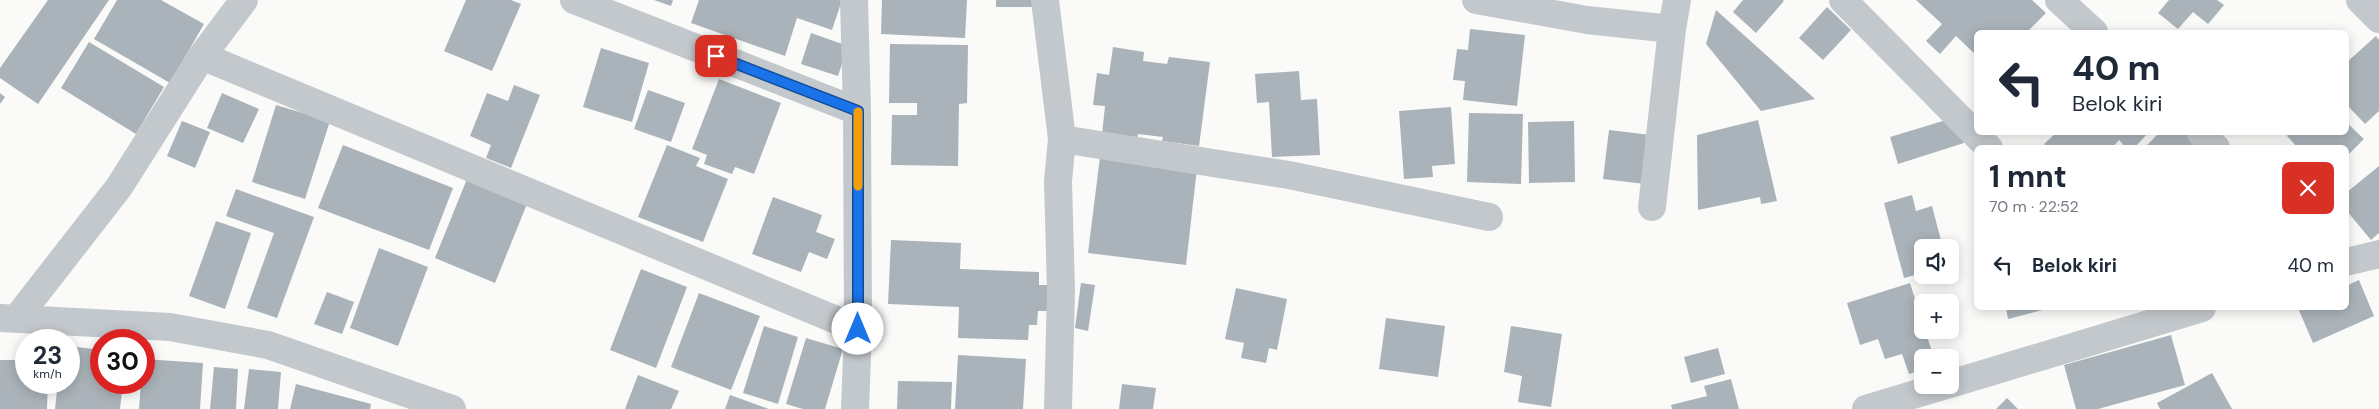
<!DOCTYPE html>
<html lang="id">
<meta charset="utf-8">
<style>
:root{--surface:#fff;--page:#f2f2f3;--text:#1f2937;--muted:#747a83}
body{margin:0;font-family:"DM Sans",sans-serif;background:var(--page);color:var(--text);height:100vh;display:flex;flex-direction:column;font-size:19px;white-space:nowrap}
*{box-sizing:border-box;margin:0}
p{font-size:16px;color:var(--muted)}
.icon{flex:none;width:28px;height:28px;fill:none;stroke:currentColor;stroke-width:2;stroke-linecap:round;stroke-linejoin:round}
.map{position:relative;flex:1;overflow:hidden}
.drawer{position:absolute;left:1974px;top:145px;width:375px;height:165px;display:flex;flex-direction:column;background:var(--surface);border-radius:8px;box-shadow:0 2px 12px #0003}
.drawer>*{flex:none}
.top-card{position:absolute;left:1974px;top:30px;width:375px;height:105px;border-radius:8px;box-shadow:0 2px 12px #0003;background:#fff;color:var(--text);overflow:hidden}
.buttons{position:absolute;left:1914px;top:239px;display:grid;gap:10px}
.buttons a{display:grid;place-items:center;width:45px;height:45px;border-radius:8px;background:var(--surface);box-shadow:0 2px 12px #0003;font-size:25px}
.speed{position:absolute;left:15px;top:329px;display:flex;gap:10px;font-size:25px;font-weight:700;text-align:center}
.speed>*{display:grid;place-content:center;width:65px;height:65px;border-radius:50%;background:var(--surface);box-shadow:0 2px 12px #0003;line-height:1}
.speed small{font-size:12px;font-weight:400}
.speed .limit{border:8px solid #d22;background:#fff;color:#111}
.pin{position:absolute;display:grid;place-items:center;width:42px;height:42px;color:#fff;margin:-21px;border-radius:10px;box-shadow:0 2px 8px #0006}
.me{position:absolute;width:55px;margin:-28px;rotate:0deg;stroke-linejoin:round;filter:drop-shadow(0 0 4px #0008)}
.turn{display:flex;align-items:center;gap:18px;height:105px;padding:0 15px;font-size:22px}
.turn .icon{width:65px;height:65px;stroke-width:2.5}
.turn b{display:block;font-size:35px;line-height:42px}
.round{display:grid;place-items:center;flex:none;width:52px;height:52px;border-radius:8px;background:var(--page)}
.headline{display:flex;align-items:center;justify-content:space-between;height:85px;padding:0 15px}
h1{font-size:30px;font-weight:700;line-height:38px}
ul{padding:0;list-style:none}
li{display:flex;align-items:center;gap:15px;height:70px;padding:0 15px}
li div{flex:1}
li b{display:block;font-size:19px}
li em{font-style:normal}
.map>svg:first-child{display:block}
.building{fill:#aab3b9}
.lines{fill:none;stroke-linecap:round;stroke-linejoin:round}
.minor{stroke:#c3c8cc;stroke-width:28}
.route-casing{stroke:#114b97;stroke-width:12}
.route{stroke:#1a73e8;stroke-width:9}
.slow{stroke:#f59e0b;stroke-width:9}
</style>
<div class="map">
<svg width="2379" height="409" viewBox="0 0 2379 409">
<rect width="100%" height="100%" fill="#fafaf8"/>
<path class="building" d="M48 0H109L38 104 0 78V68Z
M117 0H161L204 24 170 83 94 39Z
M466 0H511L521 4 492 71 444 51Z
M654 0H673L671 6Z
M699 0H842L832 30 797 18 785 56 691 23Z
M882 0H967L965 38 881 34Z
M996 0H1032V7H996Z
M1743 0H1783L1784 1 1756 33 1733 12Z
M1916 0H2032L2046 13 2027 32H1976V55L1956 36 1940 54 1926 41 1942 24Z
M2169 0H2217L2224 5 2208 24 2193 12 2178 29 2158 13Z
M1827 7 1851 30 1823 60 1799 38Z
M1716 10 1815 99 1761 111 1706 44Z
M1470 29 1525 35 1517 106 1463 100 1465 81 1453 80 1457 49 1468 50Z
M811 33 848 46 838 76 801 64Z
M2376 36 2379 40V111L2365 124 2346 104V63Z
M89 42 164 87 136 134 61 88Z
M890 44 968 45 967 103 959 104 958 166 891 165 892 115H917V103H889Z
M1113 47 1144 52 1143 61 1167 64 1169 57 1210 62 1199 146 1162 141 1163 137 1138 134 1137 139 1102 134 1105 106 1093 105 1097 73 1109 75Z
M601 48 649 63 632 122 583 107Z
M1299 71 1301 100 1317 99 1320 155 1272 157 1269 102 1257 103 1255 74Z
M719 79 781 103 754 174 735 167 732 174 704 164 707 155 692 149Z
M514 85 540 95 511 168 486 158 491 145 470 136 487 93 508 101Z
M648 90 685 103 671 142 634 129Z
M0 93 5 97 0 104Z
M222 93 259 109 243 143 207 128Z
M276 105 330 121 305 199 252 182Z
M1451 107 1455 164 1432 166 1433 177 1404 179 1399 111Z
M1469 113 1523 114 1521 184 1467 182Z
M1956 117 1964 143 1898 164 1890 137Z
M1758 120 1777 201 1761 204 1760 197 1698 210 1697 135Z
M182 121 210 132 195 168 167 156Z
M1574 121 1575 182 1529 183 1528 122Z
M2346 122 2364 139 2346 157V148H2298L2287 136 2290 132H2346Z
M1609 130 1651 135 1645 184 1603 179Z
M2057 132H2149L2134 148H2126L2119 140 2112 148H2048L2044 144Z
M2160 132H2190L2204 148H2144Z
M343 145 453 188 429 250 318 208Z
M667 145 700 158 696 166 728 179 703 242 638 217Z
M1100 157 1197 168 1186 265 1088 253Z
M2379 166V233L2371 240 2346 210V193Z
M469 174 529 199 495 283 435 258Z
M236 189 314 217 277 318 247 308 274 233 226 216Z
M1912 195 1916 211 1932 206 1943 248H1922V273L1904 278 1884 203Z
M773 197 822 215 816 232 835 239 827 259 809 252 801 272 752 254Z
M216 221 251 233 225 309 189 296Z
M891 240 961 243 960 269 1039 272V285H1049L1048 311H1038L1037 325H1029L1028 340 958 338 959 307 888 304Z
M379 248 428 267 398 346 350 328Z
M641 269 687 287 656 368 610 350Z
M2359 280 2374 316 2313 343 2298 308H2346V286Z
M1081 283 1095 285 1088 331 1075 328Z
M1910 283 1922 321V330H1925L1934 358H1922V370L1909 374 1902 354 1885 359 1878 339 1860 345 1847 303Z
M1236 288 1287 299 1277 350 1269 348 1266 363 1241 358 1244 343 1225 339Z
M327 292 354 302 342 334 314 324Z
M699 293 760 316 731 390 671 367Z
M2006 308H2045L2046 309 2008 319Z
M1386 318 1445 326 1438 377 1379 369Z
M764 326 798 337 778 404 743 393Z
M1511 326 1562 334 1551 407 1518 402 1522 376 1504 372Z
M2171 335 2185 385 2098 409H2076L2064 365Z
M806 338 843 349 825 409H803L786 404Z
M69 346 101 350V382H123L120 409H55L58 382H69Z
M1718 348 1725 374 1691 383 1684 357Z
M958 355 1026 359 1023 409H955Z
M144 359 203 363 200 409H139L141 382H144Z
M0 360H26V382H48L47 409H0Z
M214 367 238 369 236 409H210Z
M249 369 281 372 278 409H244Z
M2212 373 2232 409H2160L2157 403Z
M638 375 679 391 671 409H625Z
M1731 379 1739 409H1672L1671 405 1707 396 1704 386Z
M898 381 952 382 951 409H897Z
M296 384 371 404 370 409H290Z
M1122 384 1156 388 1153 409H1119Z
M730 395 769 409H725Z
M2007 398 2018 409H1996Z"/>
<g class="lines">
<path class="minor" d="M574 0 857 111
M854 0 857 111 858 329 855 409
M1045 0 1062 139 1058 181 1061 291 1058 409
M1476 0 1587 20 1672 29 1677 0
M1843 0 1989 148
M2059 0 2094 32
M2360 0 2379 19
M202 56 858 329
M2200 132 2216 148
M1062 139 1289 175 1489 217
M1652 207 1672 29
M2346 262 2379 254
M0 318 170 327 268 345 452 409
M17 318 119 187 202 56 244 0
M1950 384 2202 308
M1866 409 1946 385"/>
</g>
<g class="lines">
<g class="route-casing">
<path id="route" d="M716 56 858 111V329"/>
</g>
<use href="#route" class="route"/>
<path class="slow" d="M858 112V186"/>
</g>
</svg>
<div class="buttons">
<a><svg class="icon" aria-label="sound" viewBox="0 0 24 24"><path d="M4 9h4l5-4v14l-5-4H4zM17 9q2 3 0 6"/></svg></a>
<a>+</a>
<a>−</a>
</div>
<div class="speed"><div>23<small>km/h</small></div><div class="limit">30</div></div>
<div class="pin" style="left:716px;top:56px;background:#d93025"><svg class="icon" aria-label="arrive" viewBox="0 0 24 24"><path d="M6 21V4h12l-3 4 3 4H6"/></svg></div>
<svg class="me" style="left:858px;top:329px" viewBox="-20 -20 40 40"><circle r="19" fill="#fff"/><path d="M0-13L10 11 0 6-10 11z" fill="#1a73e8"/></svg>
<div class="top-card">
<div class="turn"><svg class="icon" aria-label="left" viewBox="0 0 24 24"><path d="M17 20v-9H6M10 6l-5 5 5 5"/></svg><div><b>40 m</b>Belok kiri</div></div>
</div>
<section class="drawer">
<div class="headline"><div><h1>1 mnt</h1><p>70 m · 22:52</p></div><a class="round" style="background:#d93025;color:#fff"><svg class="icon" aria-label="close" viewBox="0 0 24 24"><path d="M6 6l12 12M18 6L6 18"/></svg></a></div>
<ul>
<li><svg class="icon" aria-label="left" viewBox="0 0 24 24"><path d="M17 20v-9H6M10 6l-5 5 5 5"/></svg><div><b>Belok kiri</b></div><em>40 m</em></li>
</ul>
</section>
</div>
